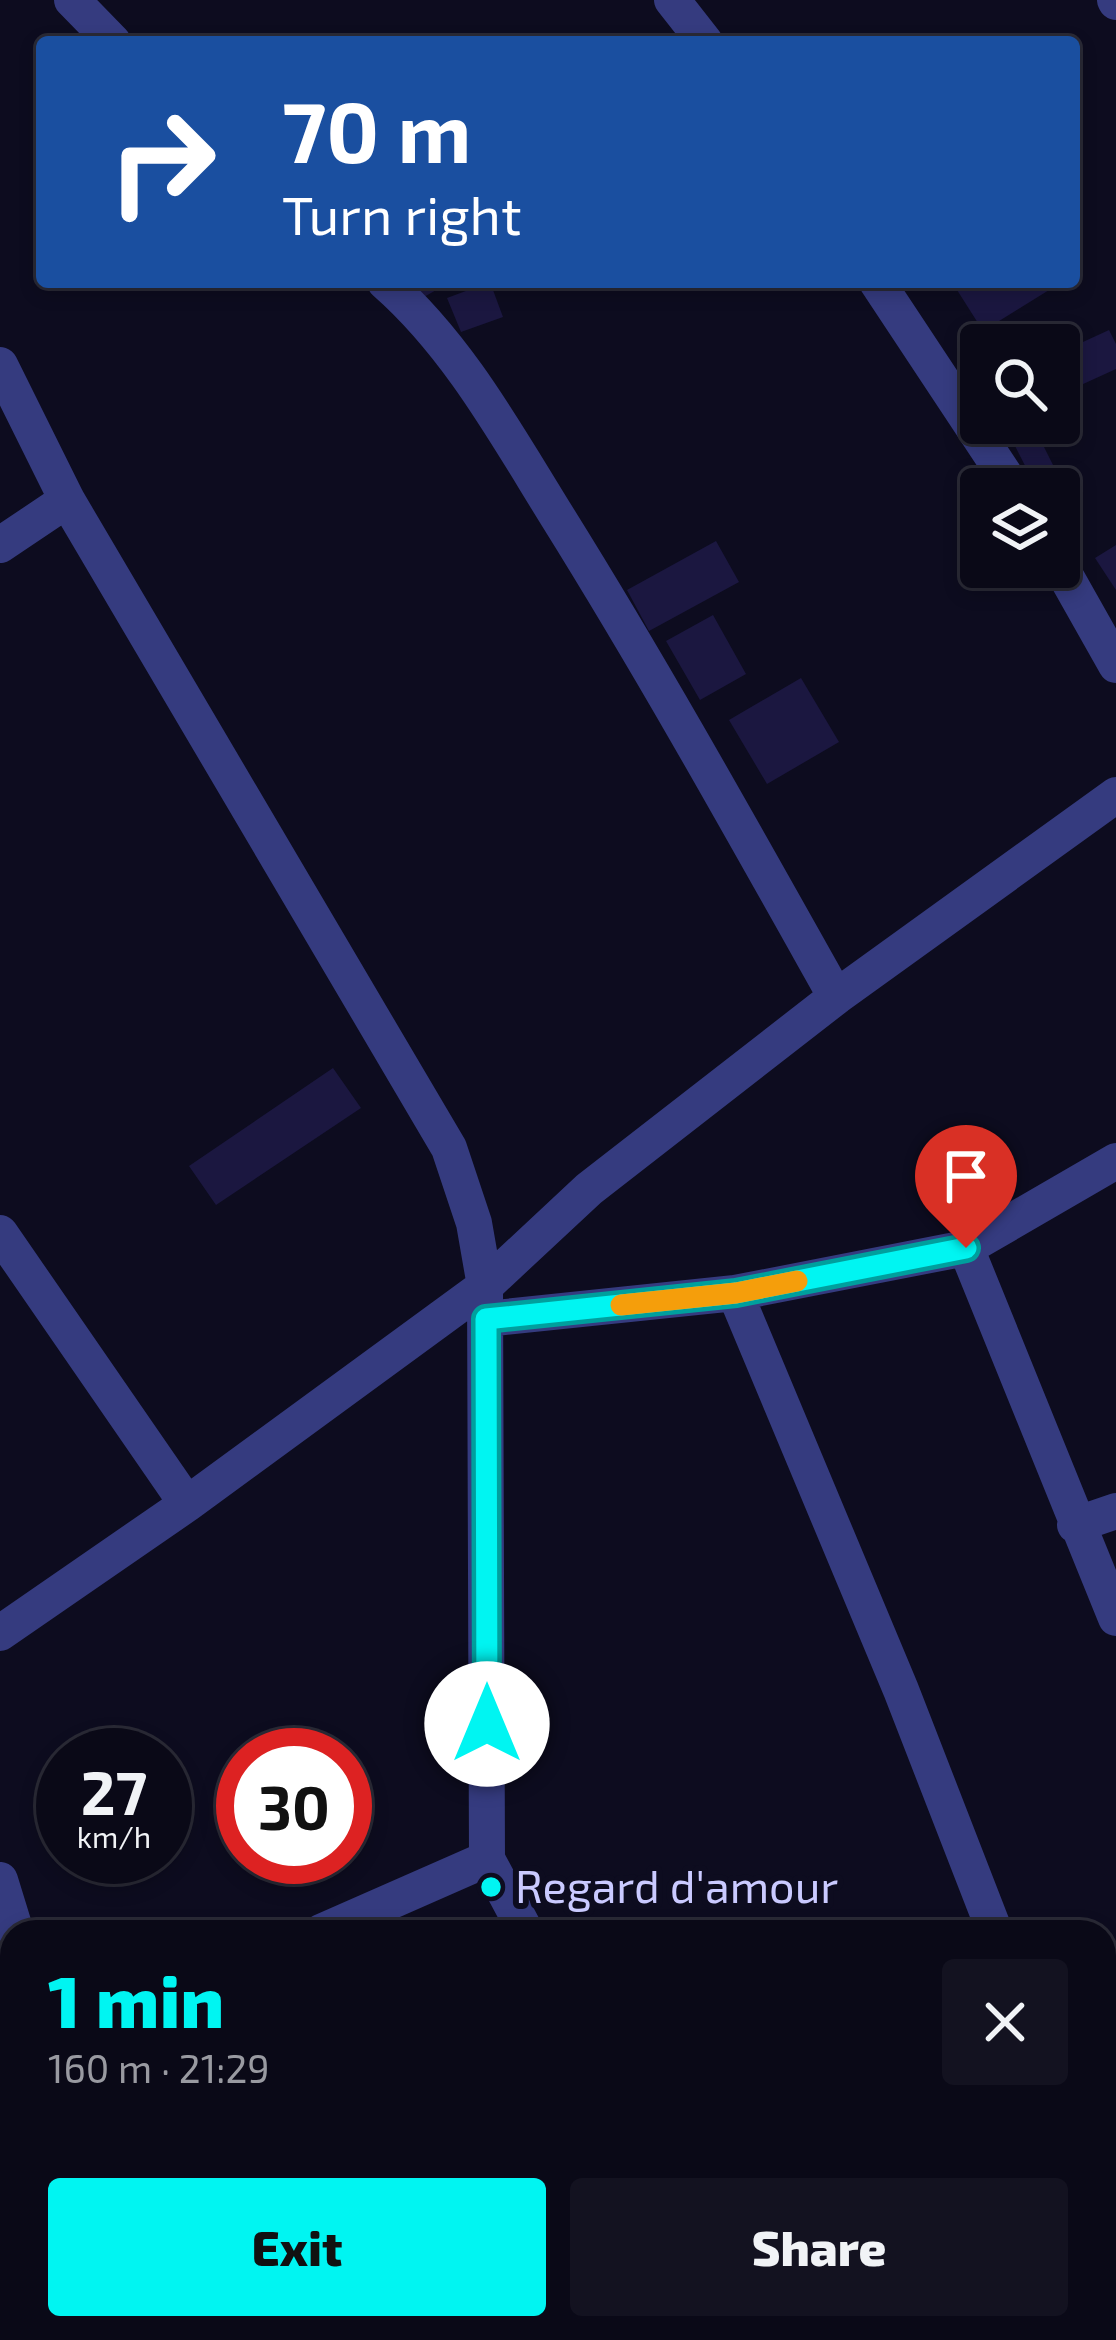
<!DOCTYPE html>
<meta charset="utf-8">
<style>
:root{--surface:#0a0917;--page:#131220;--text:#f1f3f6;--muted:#999aa1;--line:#2a2a36;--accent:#00f5f2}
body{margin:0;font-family:"Exo 2",sans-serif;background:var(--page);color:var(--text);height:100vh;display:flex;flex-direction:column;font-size:45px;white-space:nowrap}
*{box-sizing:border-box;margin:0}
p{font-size:39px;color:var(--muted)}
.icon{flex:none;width:66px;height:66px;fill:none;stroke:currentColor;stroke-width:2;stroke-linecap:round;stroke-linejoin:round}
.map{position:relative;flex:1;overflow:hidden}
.drawer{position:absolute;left:0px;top:1920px;width:1116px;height:420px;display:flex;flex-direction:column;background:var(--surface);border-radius:36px 36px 0 0;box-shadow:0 6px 18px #0003,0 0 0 3px var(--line)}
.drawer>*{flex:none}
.hud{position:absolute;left:36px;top:36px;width:1044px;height:252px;border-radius:12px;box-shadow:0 6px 18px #0003,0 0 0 3px var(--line);background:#1a4fa0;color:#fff;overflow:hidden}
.buttons{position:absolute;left:960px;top:324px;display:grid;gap:24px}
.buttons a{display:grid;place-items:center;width:120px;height:120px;border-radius:12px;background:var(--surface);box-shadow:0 6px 18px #0003,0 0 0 3px var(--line);font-size:60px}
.speed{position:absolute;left:36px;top:1728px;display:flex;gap:24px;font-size:60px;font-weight:700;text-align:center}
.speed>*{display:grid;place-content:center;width:156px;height:156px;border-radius:50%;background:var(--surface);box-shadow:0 6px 18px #0003,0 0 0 3px var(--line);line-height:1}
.speed small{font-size:30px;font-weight:400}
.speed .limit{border:18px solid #d22;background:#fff;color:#111}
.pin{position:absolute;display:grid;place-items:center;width:102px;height:102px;color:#fff;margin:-123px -51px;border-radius:50% 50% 50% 0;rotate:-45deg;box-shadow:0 0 12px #0007}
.pin .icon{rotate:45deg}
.me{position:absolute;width:132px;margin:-66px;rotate:0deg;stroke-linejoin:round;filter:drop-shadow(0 0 9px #0008)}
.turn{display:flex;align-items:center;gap:42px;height:252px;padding:0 48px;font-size:54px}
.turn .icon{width:156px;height:156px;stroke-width:2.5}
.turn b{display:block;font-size:84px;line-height:102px}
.round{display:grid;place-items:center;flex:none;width:126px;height:126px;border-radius:12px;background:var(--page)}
.headline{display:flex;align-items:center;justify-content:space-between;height:204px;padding:0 48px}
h1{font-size:72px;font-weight:800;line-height:90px;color:var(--accent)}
.primary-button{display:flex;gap:24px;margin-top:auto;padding:24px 48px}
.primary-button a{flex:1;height:138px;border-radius:12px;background:var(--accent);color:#111;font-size:48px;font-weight:800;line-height:138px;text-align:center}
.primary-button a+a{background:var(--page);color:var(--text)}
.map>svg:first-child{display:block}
.building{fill:#1b1740}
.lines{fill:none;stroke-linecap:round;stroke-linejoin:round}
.minor{stroke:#353b7f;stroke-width:36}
.route-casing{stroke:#009f9d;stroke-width:30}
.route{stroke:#00f5f2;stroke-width:21}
.slow{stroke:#f59e0b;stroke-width:21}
.poi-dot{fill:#00f5f2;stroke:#0d0c1f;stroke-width:4.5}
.labels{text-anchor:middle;stroke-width:12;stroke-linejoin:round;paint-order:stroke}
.poi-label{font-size:45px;fill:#cacaff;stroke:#0d0c1f;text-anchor:start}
</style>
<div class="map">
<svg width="1116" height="2340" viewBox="0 0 1116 2340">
<rect width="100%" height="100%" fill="#0d0c1f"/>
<path class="building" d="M415 282H450L424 297Z
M490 282 503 317 461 332 447 298Z
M952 282H1062L983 331Z
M1109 330 1116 344V369L1059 395V353Z
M1037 433 1061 481 1044 489H1037L1014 444Z
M716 541 739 582 649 631 627 590Z
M1116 545V590L1095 558Z
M713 615 746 674 700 700 666 641Z
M801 678 839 742 767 784 729 720Z
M333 1068 361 1108 216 1205 189 1166Z
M1116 2157V2184L1104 2188V2160Z
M907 2328H1055V2330L1014 2340H910Z"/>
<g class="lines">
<path class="minor" d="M72 0 113 42
M672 0 705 42
M1115 0 1116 2
M385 282C458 346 506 434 557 516 655 673 745 835 836 997
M877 282 1014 489
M0 365 67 500 449 1148 474 1223 485 1286 487 1859 526 1932
M0 545 67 500
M1059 564 1116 665
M0 1233 187 1504
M966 1248 1116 1618
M735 1293 901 1690 995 1932
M486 1319 735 1293 966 1248 1116 1161
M1075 1525 1116 1511
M0 1633 187 1504 485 1286 589 1189 836 997 1116 795
M0 1880 16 1932
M321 1932 487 1859
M1104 2053 1116 2046
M0 2102 12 2096
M117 2328 120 2340
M412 2328 414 2340
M726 2328 729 2340
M1090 2328 1093 2340"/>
</g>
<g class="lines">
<g class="route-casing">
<path id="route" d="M487 1724 486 1319 736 1293 966 1248"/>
</g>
<use href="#route" class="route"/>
<path class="slow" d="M621 1305 736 1293 797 1281"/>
</g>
<circle class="poi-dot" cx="491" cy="1887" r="12"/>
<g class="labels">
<g class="poi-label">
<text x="515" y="1903">Regard d'amour</text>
</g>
</g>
</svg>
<div class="buttons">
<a><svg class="icon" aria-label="search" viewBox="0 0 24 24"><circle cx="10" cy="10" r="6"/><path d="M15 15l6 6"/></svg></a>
<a><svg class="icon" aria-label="layers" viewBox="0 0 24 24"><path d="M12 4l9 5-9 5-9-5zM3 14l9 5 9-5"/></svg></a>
</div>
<div class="speed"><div>27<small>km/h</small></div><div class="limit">30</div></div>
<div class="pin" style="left:966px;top:1248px;background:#d93025"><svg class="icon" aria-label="arrive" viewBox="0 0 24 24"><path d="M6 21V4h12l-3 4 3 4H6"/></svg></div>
<svg class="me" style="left:487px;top:1724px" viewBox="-20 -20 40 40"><circle r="19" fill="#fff"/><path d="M0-13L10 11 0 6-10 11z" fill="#00f5f2"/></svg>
<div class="hud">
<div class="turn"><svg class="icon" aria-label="right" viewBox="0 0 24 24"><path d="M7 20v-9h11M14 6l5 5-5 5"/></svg><div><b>70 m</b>Turn right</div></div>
</div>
<section class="drawer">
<div class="headline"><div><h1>1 min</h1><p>160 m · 21:29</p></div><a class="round"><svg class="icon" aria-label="close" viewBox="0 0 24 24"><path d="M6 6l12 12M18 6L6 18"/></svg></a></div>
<div class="primary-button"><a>Exit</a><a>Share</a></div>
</section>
</div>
